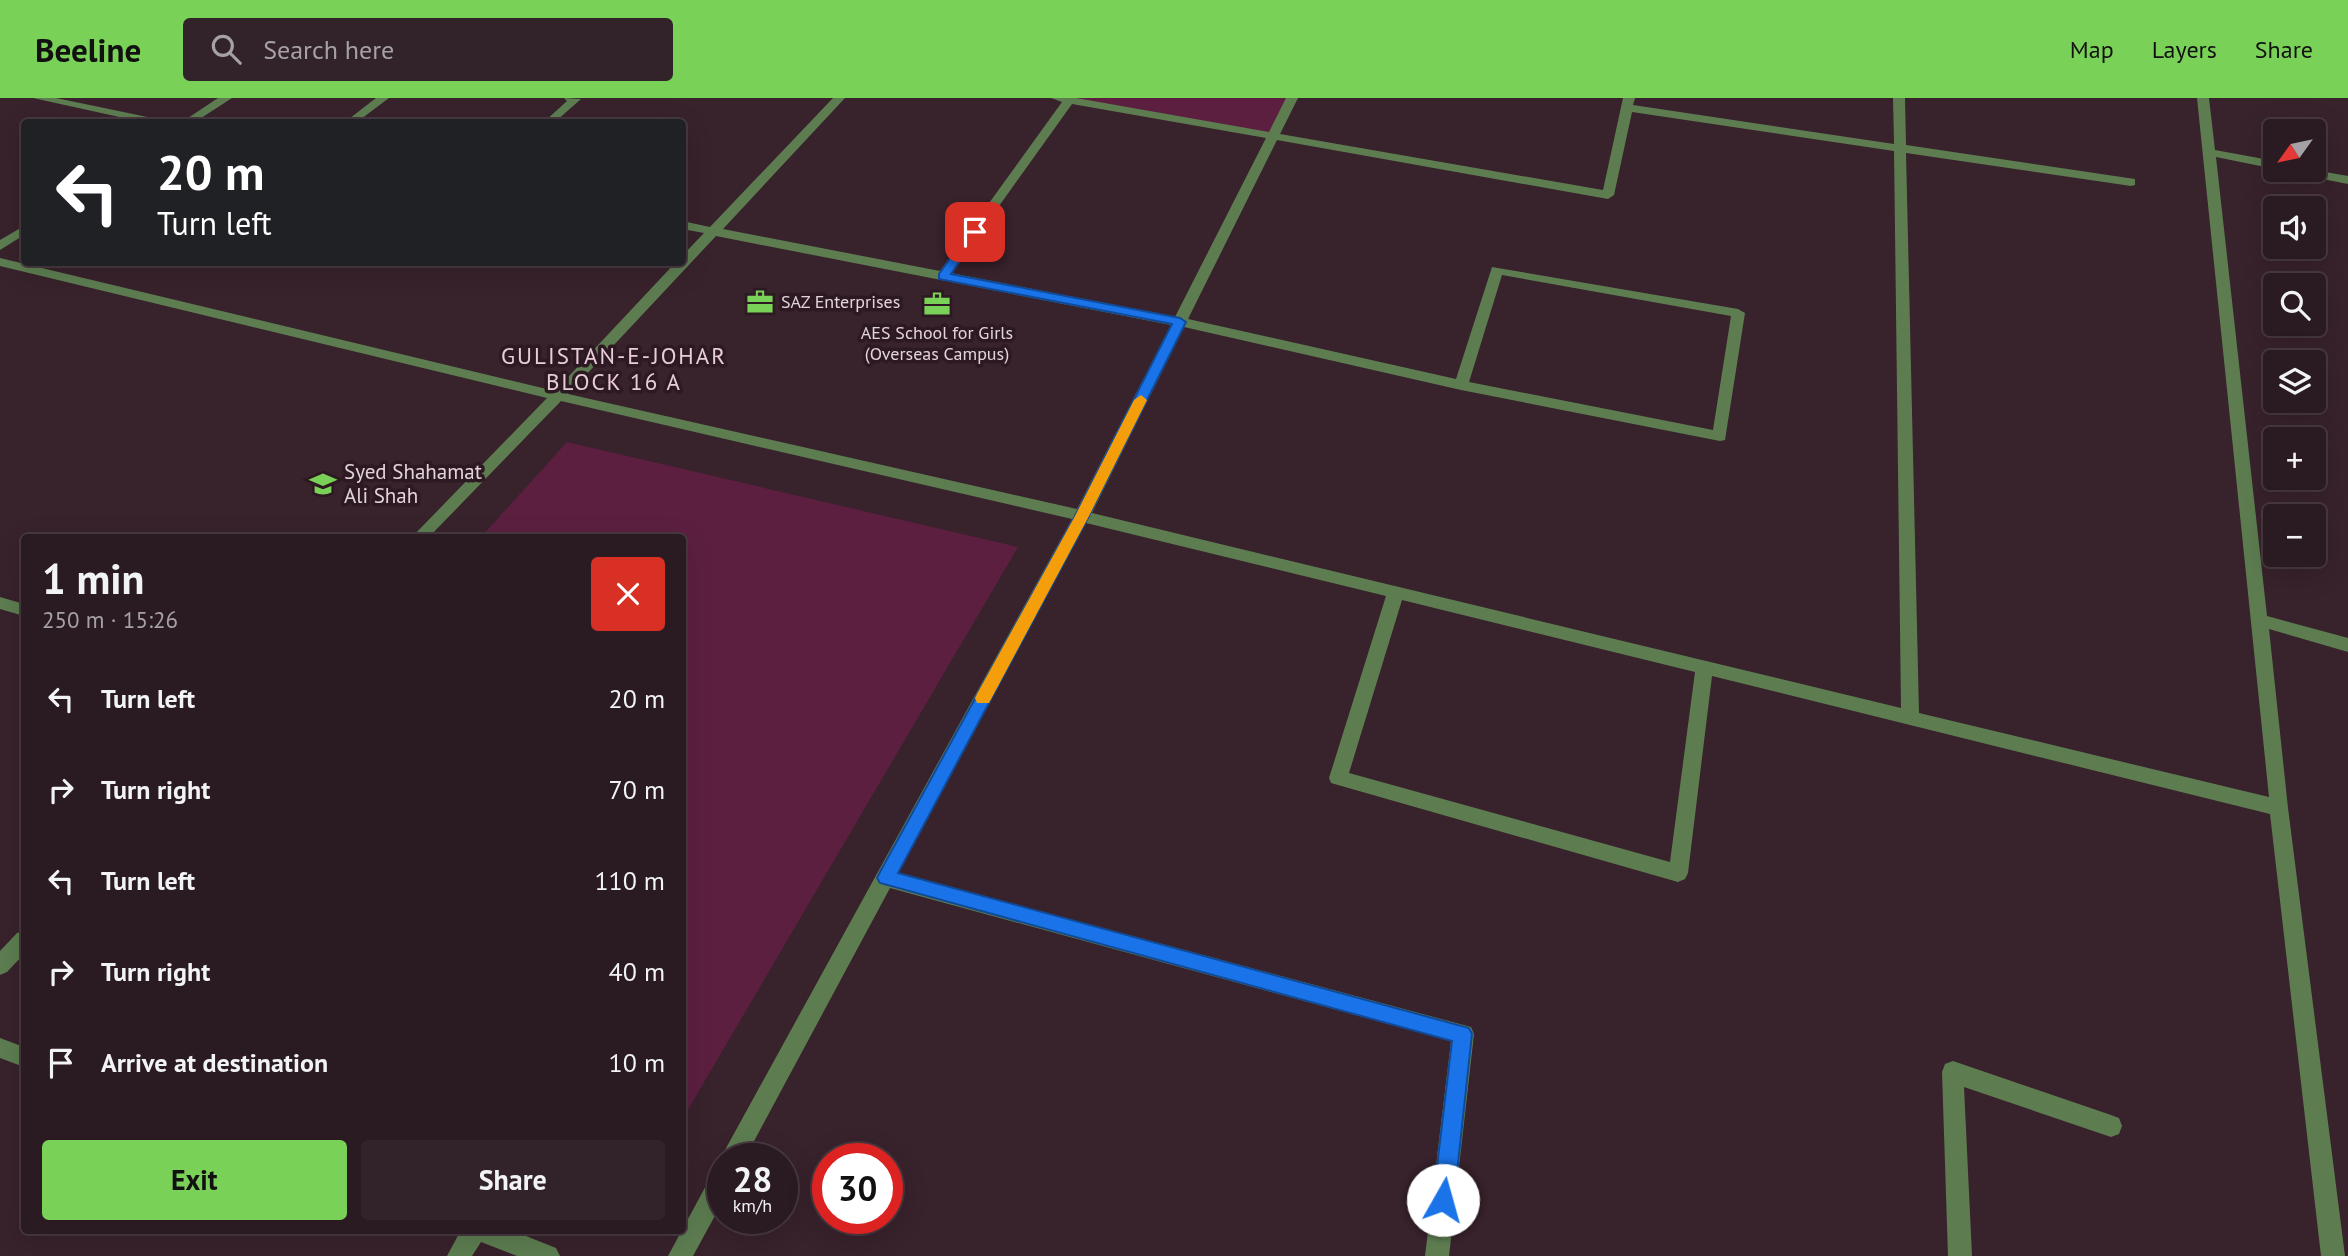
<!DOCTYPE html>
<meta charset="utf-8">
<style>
:root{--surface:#2a1a21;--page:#32232a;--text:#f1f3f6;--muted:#a5a1a5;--line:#46383f;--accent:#7ad157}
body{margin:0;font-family:"PT Sans",sans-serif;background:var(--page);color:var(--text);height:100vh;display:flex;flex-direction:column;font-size:26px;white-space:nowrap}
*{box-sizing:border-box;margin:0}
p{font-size:23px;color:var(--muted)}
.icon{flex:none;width:38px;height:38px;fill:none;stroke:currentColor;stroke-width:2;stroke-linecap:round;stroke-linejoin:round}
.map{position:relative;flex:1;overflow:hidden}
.sheet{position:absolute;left:21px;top:436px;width:665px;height:700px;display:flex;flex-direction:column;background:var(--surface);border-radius:7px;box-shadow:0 7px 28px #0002,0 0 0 2px var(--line)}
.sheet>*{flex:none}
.banner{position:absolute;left:21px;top:21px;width:665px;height:147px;border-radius:7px;box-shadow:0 7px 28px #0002,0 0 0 2px var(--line);background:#202124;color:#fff;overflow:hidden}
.needle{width:46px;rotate:237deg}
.tools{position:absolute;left:2263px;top:21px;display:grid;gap:14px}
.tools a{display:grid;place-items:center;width:63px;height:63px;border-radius:7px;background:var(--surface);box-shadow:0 7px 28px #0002,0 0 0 2px var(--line);font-size:35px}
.speed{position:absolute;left:707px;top:1045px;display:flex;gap:14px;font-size:35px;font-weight:700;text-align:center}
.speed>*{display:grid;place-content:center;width:91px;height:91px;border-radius:50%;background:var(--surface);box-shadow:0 7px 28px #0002,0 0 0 2px var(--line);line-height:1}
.speed small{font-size:18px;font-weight:400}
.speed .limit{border:10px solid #d22;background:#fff;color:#111}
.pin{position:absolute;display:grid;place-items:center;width:60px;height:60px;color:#fff;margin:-30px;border-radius:14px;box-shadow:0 4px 10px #0006}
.me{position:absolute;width:77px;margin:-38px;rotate:7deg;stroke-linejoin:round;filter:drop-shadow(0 0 5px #0008)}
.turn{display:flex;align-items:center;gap:24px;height:147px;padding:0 21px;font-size:32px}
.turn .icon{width:91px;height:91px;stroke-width:2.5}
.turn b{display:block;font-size:49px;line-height:60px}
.round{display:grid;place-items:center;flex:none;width:74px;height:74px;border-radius:7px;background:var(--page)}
.headline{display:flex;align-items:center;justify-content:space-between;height:119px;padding:0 21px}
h1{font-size:42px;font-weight:700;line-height:52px}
.cta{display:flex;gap:14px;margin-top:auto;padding:14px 21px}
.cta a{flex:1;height:80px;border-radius:7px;background:var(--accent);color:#111;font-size:28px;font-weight:700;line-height:80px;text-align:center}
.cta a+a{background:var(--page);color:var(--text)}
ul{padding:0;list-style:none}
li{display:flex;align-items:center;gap:21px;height:91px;padding:0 21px}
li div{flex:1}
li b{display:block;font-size:26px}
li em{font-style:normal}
header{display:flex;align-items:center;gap:42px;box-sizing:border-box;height:98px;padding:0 35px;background:var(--accent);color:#111}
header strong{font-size:33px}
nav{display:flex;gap:38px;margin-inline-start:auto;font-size:24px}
.search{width:490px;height:63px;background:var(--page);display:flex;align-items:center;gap:18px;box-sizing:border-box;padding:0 24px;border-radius:7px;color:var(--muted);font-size:26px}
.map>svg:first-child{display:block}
.green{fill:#5c1f40}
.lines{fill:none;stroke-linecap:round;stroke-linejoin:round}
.minor{fill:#5d7d51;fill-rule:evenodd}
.route{fill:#1a73e8;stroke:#114b97;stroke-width:2}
.slow{fill:#f59e0b}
.labels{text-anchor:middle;stroke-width:7;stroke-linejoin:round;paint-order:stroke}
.far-poi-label{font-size:18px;fill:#e3d4da;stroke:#2d1922;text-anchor:start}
.poi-label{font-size:21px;fill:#e3d4da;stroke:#2d1922;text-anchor:start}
.neighbourhood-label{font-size:23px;letter-spacing:2px;fill:#e9ccd9;stroke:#2d1922}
</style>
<header>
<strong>Beeline</strong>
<div class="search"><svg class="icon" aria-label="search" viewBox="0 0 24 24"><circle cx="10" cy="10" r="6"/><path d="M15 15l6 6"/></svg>Search here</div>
<nav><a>Map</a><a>Layers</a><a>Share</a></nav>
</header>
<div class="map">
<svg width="2348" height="1158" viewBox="0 0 2348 1158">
<rect width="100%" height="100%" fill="#38222c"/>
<path class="green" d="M1057 0H1292L1272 38Z
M567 344 1018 449 683 1020 682 439H481Z"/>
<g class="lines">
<path class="minor" d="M33 0H56L157 21 163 24H142Z
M218 0H232L195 24H182Z
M376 0H389L357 24H345Z
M564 0 581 1 555 24H544L567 3Z
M833 0H845L723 131 940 173 1062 4 1051 0H1076L1269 34 1286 0H1298L1280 36 1603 92 1623 0H1635L1633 7 1894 46 1893 0H1905L1906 47 2135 81V87L2131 88 1906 55 1919 615 2269 699 2197 0H2209L2215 52 2275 63V71L2216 59 2267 518 2348 540V554L2269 531 2288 710 2345 1158H2321L2270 716 1712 578 1688 775 1685 781 1678 784 1331 685 1329 680 1386 498 1086 425 898 775 1471 929 1474 936 1449 1158H1425L1451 943 890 790 745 1060 723 1063 725 1052 1072 421 561 303 429 439H412L547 300 0 168V160L555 293 676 164H682V158L704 135 682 131V123L710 129ZM1072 6 1266 40 1175 219 951 175ZM1632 14 1894 53 1901 610 1092 415 1184 229 1461 292 1720 343 1725 342 1745 215 1738 211 1492 169 1456 281 1188 221 1277 42 1608 101 1614 97ZM716 138 1171 227 1077 411 568 296ZM1502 177 1731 218 1713 332 1469 284ZM1402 502 1695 574 1670 764 1349 675Z
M2291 72H2314L2348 78V86L2297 76Z
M24 128V137L0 152V142Z
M0 499 24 506V518L0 511Z
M24 833V856L7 874 0 877V853L17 835Z
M0 940 24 949V969L0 960Z
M1953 963 2111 1017 2119 1020 2122 1028 2119 1036 2111 1039 1964 989 1972 1158H1948L1942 974 1945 966Z
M723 1068V1103L693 1158H668L715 1071Z
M461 1132H511L556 1150 560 1158H517L481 1144 472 1158H447Z"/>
</g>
<path class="route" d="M975 131 980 134 951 176 1180 220 1186 224 1089 418 898 775 1469 930 1472 936 1454 1102 1451 1110 1443 1113 1436 1110 1433 1102 1452 943 880 785 877 780 880 774 1075 418 1172 226 939 181V176L970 132Z"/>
<path class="slow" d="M1141 297 1147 302 1089 418 989 605H977L975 600 977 596 1075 418 1134 302Z"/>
<defs>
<g id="office-bare" transform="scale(2.1)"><path d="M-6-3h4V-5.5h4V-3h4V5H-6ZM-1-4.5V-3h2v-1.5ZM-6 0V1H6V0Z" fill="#7ad157" stroke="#2d1922" stroke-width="2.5" paint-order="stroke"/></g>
<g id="university-bare" transform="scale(2.1)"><path d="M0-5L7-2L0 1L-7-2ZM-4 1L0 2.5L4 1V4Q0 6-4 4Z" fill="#7ad157" stroke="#2d1922" stroke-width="2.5" paint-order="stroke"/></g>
</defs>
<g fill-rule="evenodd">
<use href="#office-bare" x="760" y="204"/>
<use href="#office-bare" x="937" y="206"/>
<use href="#university-bare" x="323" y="386"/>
</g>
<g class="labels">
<g class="far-poi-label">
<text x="781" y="210">SAZ Enterprises</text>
<text x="937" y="241" text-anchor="middle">AES School for Girls<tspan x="937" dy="21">(Overseas Campus)</tspan></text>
</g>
<g class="poi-label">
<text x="344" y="381">Syed Shahamat<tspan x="344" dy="24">Ali Shah</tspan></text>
</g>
<g class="neighbourhood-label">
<text x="614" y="266">GULISTAN-E-JOHAR<tspan x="614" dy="26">BLOCK 16 A</tspan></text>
</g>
</g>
</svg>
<div class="tools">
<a><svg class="needle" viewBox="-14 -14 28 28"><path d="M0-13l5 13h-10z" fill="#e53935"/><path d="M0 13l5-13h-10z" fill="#a5a1a5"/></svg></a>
<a><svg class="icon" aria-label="sound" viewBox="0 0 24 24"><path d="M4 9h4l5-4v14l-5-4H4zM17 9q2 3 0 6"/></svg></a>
<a><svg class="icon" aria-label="search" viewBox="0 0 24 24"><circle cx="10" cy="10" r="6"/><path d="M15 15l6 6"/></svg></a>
<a><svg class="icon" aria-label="layers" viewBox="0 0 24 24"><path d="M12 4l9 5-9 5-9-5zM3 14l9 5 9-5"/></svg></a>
<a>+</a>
<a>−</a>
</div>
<div class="speed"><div>28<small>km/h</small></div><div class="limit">30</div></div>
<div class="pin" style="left:975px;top:134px;background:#d93025"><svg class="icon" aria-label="arrive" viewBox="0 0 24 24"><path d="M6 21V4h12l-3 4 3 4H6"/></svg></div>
<svg class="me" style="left:1443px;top:1102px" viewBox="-20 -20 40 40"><circle r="19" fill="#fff"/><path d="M0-13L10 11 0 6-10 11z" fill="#1a73e8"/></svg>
<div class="banner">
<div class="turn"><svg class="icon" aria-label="left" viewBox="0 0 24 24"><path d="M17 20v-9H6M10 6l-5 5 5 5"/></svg><div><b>20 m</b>Turn left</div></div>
</div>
<section class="sheet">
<div class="headline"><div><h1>1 min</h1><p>250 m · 15:26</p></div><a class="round" style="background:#d93025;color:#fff"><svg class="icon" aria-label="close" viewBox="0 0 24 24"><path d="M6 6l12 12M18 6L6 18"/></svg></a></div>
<ul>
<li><svg class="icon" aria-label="left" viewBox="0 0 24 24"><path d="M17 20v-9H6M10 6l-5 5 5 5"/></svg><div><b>Turn left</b></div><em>20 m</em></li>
<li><svg class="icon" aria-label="right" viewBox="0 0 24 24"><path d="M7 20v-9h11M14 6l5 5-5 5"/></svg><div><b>Turn right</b></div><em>70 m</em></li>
<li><svg class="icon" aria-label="left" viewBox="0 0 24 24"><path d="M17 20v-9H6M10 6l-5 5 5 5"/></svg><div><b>Turn left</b></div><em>110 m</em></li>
<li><svg class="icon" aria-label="right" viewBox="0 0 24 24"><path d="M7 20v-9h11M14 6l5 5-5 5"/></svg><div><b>Turn right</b></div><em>40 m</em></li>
<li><svg class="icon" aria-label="arrive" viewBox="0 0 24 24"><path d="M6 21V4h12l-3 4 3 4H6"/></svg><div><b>Arrive at destination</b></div><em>10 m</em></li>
</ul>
<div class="cta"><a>Exit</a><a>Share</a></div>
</section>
</div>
